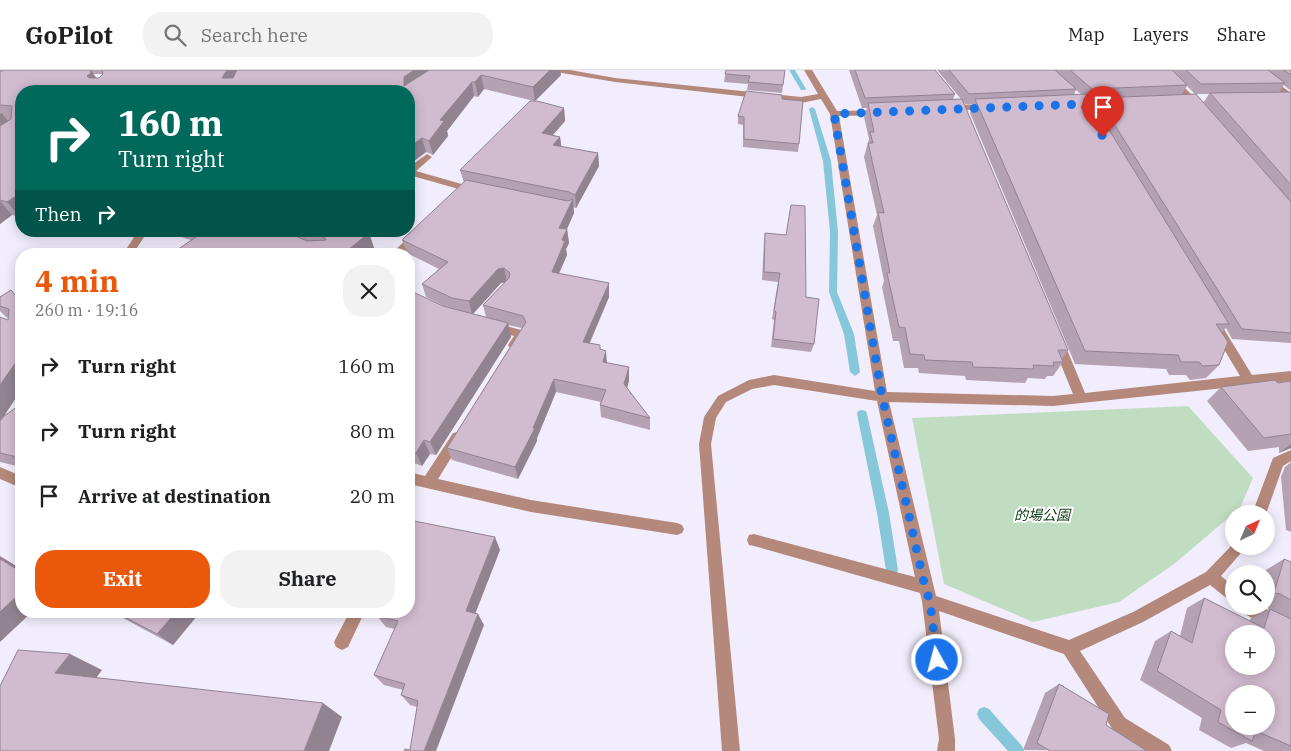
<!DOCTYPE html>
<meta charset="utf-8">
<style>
:root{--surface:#fff;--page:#f2f2f2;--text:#202124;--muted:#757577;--line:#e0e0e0;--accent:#ea580c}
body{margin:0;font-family:"IBM Plex Serif","Noto Sans JP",serif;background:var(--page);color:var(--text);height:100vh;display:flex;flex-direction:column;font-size:19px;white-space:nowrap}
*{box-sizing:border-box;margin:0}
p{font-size:16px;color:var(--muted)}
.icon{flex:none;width:28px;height:28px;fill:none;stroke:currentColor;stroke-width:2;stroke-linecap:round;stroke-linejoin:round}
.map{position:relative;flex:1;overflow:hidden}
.side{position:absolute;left:15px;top:178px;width:400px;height:370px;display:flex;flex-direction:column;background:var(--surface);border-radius:20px;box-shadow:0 2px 12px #0003}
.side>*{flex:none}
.banner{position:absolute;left:15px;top:15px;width:400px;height:152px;border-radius:20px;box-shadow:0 2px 12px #0003;background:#00695c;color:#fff;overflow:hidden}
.needle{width:32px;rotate:44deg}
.controls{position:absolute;left:1225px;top:435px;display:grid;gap:10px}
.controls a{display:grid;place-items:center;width:50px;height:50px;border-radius:50%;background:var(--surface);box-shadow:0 2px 12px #0003;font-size:25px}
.pin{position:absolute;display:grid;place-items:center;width:42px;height:42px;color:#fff;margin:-51px -21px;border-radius:50% 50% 50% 0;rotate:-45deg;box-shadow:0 0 5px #0007}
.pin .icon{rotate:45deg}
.me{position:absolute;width:55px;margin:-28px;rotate:353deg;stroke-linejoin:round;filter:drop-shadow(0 0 4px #0008)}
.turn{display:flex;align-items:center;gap:18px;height:105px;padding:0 20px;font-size:22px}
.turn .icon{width:65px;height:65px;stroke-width:2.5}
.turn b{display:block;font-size:35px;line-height:42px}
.then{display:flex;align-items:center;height:48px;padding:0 20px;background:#0003;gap:10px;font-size:19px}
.round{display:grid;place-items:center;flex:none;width:52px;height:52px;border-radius:20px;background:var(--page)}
.headline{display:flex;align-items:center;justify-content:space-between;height:85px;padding:0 20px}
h1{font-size:30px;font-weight:700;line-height:38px;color:var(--accent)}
.action{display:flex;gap:10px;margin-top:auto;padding:10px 20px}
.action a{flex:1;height:58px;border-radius:20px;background:var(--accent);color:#fff;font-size:20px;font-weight:700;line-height:58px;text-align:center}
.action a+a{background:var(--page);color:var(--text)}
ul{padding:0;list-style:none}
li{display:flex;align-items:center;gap:15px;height:65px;padding:0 20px}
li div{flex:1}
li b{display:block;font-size:19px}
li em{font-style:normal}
header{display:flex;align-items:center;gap:30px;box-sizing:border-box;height:70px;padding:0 25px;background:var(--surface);border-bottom:1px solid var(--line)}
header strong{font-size:24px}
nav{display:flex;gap:28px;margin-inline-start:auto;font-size:18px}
.search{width:350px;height:45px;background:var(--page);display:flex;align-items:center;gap:12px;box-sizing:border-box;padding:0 18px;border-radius:20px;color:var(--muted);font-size:19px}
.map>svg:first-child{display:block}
.green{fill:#c1ddc1}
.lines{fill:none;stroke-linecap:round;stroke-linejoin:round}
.stream{fill:#87c7da;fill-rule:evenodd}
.minor{fill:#b4887a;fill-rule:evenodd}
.wall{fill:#b4a1b2;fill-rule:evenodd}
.shaded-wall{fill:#928391}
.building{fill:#d1bbcf;stroke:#928391;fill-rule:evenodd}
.route{stroke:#1a73e8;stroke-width:9;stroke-dasharray:0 16.2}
.labels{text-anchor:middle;stroke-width:4;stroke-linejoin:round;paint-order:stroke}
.park-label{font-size:14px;font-style:italic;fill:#0a3812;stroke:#fff}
</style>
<header>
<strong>GoPilot</strong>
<div class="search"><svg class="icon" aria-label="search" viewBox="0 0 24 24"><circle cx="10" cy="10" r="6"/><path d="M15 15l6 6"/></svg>Search here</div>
<nav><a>Map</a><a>Layers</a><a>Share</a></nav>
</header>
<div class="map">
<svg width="1291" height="681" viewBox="0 0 1291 681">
<rect width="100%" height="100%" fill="#f2edfc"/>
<path class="green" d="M1188 336 1253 408 1240 438 1174 494 1119 532 1033 552 944 514 912 348Z"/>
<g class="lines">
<path class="stream" d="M789 0H795L806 19 805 20H801Z
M812 37 815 39 831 91 838 162 837 222 854 264 860 302 855 306 850 302 844 264 829 222 830 162 823 91 809 39Z
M862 340 866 341 867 344 889 443 898 500 896 504 892 505 888 504 886 500 877 443 857 344 858 341Z
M984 637 989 639 1022 676 1024 681H1008L979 649 977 644 979 639Z"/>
<path class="minor" d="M552 0H570L615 8 801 27 818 24 804 0H812L837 41 884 40V44L881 45 839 46 887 322 1053 326 1073 324 1051 270 1057 266 1063 270 1085 323 1240 306 1212 259 1218 255 1222 256 1252 305 1291 301V311L1053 336 889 332 936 526 1069 570 1133 542 1206 502 1234 473V476H1247L1221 506 1234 517V534L1210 515 1143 552 1080 581 1125 648 1169 675 1172 681H1147L1113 660 1064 584 939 541 955 669V681H937L939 669 922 531 920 523 754 476 749 475 747 470 749 465 754 464 915 507 877 331 774 315 752 319 726 332 716 348 711 374 740 681H722L699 374 704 347 718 326 749 310 774 305 875 321 830 44 821 29 801 33 615 12 556 2Z
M1159 0H1167L1201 34V38H1195Z
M1251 0H1260L1291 23V30Z
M949 35 989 34 993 37 989 40H946V36Z
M427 84 432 87 416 101 479 119V123H473L409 105V97Z
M138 161H148L133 184H123Z
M417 162 421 163V167L403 184H391L413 163Z
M495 253 525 261 527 264 518 278H510L508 275 514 266 491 260 489 257Z
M458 362 463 363 464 367 438 409 531 430 677 453 682 455 684 459 682 463 677 465 531 442 409 414V402L425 406 453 363Z
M1291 380V391L1283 396 1266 444H1252L1273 388Z
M0 397 21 406V418L0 409Z
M1237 536H1260L1291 553V569L1239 541Z
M350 541H365L348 577 342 580 336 577 334 572Z"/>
</g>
<path class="wall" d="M0 0H560L561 5 535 31 564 38 565 51 553 65 560 67 561 77 598 83 599 96 576 138 573 137 574 143 567 159 569 173 566 179 567 185 559 204 609 227 590 273 600 275V279L607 293 629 297V310L627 318 650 348V360L601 347 600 335 601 332 556 322 537 368V371L518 409 452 390 447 378 522 258 508 255 511 267 436 385 430 384 422 396 409 391V223L448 238 426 227 422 214 439 199 407 183 402 170 464 113 460 100 534 31 484 19 478 27 474 26 447 61 448 66 433 85 426 82 410 94 415 109 409 116V21H21L20 147 12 145 0 154ZM93 4H103L99 8H96ZM505 212 483 235 486 247 473 244 501 213Z
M726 0 783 15 782 23 747 20 748 14 724 12Z
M849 0H935L955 24 953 29H961L937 0H1291V21L1284 15 1279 22H1291V273L1232 269 1226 258 1222 262 1219 295 1206 308 1190 310 1186 305H1169L1166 299 1075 294 970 43 973 34H965L963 32 1068 280 1062 289 1063 292 1053 306H1047L1045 309 1028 308 1025 313 966 310 965 306 919 303 918 298H904L899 271H893L882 217 884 211 873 156 877 145 864 87 869 69 864 47 867 38H862ZM1187 16 1195 24 1181 25ZM1076 20 1082 25H1074ZM1196 24H1209L1203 33ZM1090 29H1097L1094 35Z
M782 29 799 74 798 82 743 77V55L738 54V46Z
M177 161H374L370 166 374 178 367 184H171L191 170 181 167Z
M765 163 806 227 814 274 811 282 771 277 774 250 772 249 778 212 762 210 764 171Z
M0 227 21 230V320L4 346 21 334V397L0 392V247L8 250V248L6 247 0 241Z
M1291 311V379L1290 378 1279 383V377L1248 381 1207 331 1221 317 1278 313Z
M1291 392V462L1286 460 1281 407 1285 397Z
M500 480 475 543 484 555 410 680 417 637 410 635 401 625 403 620 384 615 374 605 395 559 386 557 377 546Z
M1284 489 1291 492V681H1264L1246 673 1231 678 1199 660 1202 648 1140 610 1155 571 1171 561 1180 566 1187 538 1204 528 1250 551V549L1269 539 1264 536H1266V504H1265L1266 500Z
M110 541H201L173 575Z
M1059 614 1106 655 1147 681 1023 680 1045 623Z"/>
<path class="shaded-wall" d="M90 0H91L99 12 100 17 87 6Z
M227 0H242L229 21 222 8Z
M414 0H439L404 16V7Z
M550 0H560L561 5 535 31 533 17Z
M481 5 484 19 478 27 475 12Z
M472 12 474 26 447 61 448 66 433 85 429 71 440 50Z
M564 38 565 51 543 76 542 63Z
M2 43 13 58 0 68V44Z
M560 67 562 80 553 75Z
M422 68 426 82 409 95V77Z
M598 83 599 96 576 138 575 125Z
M410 94 415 109 409 116V96Z
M21 123V146L20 147 7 132Z
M573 129 574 143 561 172 559 158Z
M0 131 12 145 0 154Z
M567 159 569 173 566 179 567 185 553 216 552 202 562 170Z
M363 161H374L370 166 374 178 367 184H343Z
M504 198 507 212 501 213 472 245 469 231 498 199Z
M609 213V227L584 285 583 272Z
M508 253 511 267 436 385 430 372Z
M606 281 607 294 603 292Z
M21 285V320L0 352V315Z
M629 297V310L625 327 624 314Z
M554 309 556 322 537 368V371L518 409 515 397Z
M424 370 430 384 422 396 416 383Z
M1291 374V378L1279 383Z
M495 467 500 480 472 552 466 541Z
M0 486 18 497 16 499 0 489Z
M21 522V541H33L0 572V542Z
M177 541H201L173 575 157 564Z
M478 544 484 555 436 681H424Z
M70 584 102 600 88 619 55 603Z
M323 633 342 647 329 681H304Z"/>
<path class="building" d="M4 0H90L91 3 87 6 89 8H99L103 4 102 0H227L222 8H233L237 0H414L404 7V16L429 0H550L533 17 481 5 475 12H472L440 50 444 51 429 71 422 68 409 77V21H21V123L7 132 0 130V56L11 49 12 36 0 35V2Z
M726 0H785L783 15 748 12 750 6 725 4Z
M855 0H935L955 24 865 28Z
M949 0H1055L1076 19 969 24Z
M1070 0H1172L1187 15 1092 19Z
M1186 0H1268L1285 13 1201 14Z
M1283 0H1291V5Z
M746 21 782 25V29L803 31 799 74 744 69V47L738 46Z
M1291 22V115L1210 23Z
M1087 24 1229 254H1216L1228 272 1219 295 1203 296 1199 292H1181L1178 285 1085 281 975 29Z
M1196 24 1291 132V263L1242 259 1098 28Z
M962 29 1068 280H1058L1063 292H1053L1054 296 1033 295 1034 299 973 297 972 292 925 290 924 285 910 284 905 258 899 257 887 203H890L878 142 884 143 868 73H873L870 62H874L868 33Z
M530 31H537L564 38 542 63 560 67 553 75 598 83 575 125 569 122 460 100Z
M466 110 568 131 573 129 559 158 567 159 562 170 565 171 552 202 609 213 583 272 600 275V279L606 281 603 292 629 297 624 314 650 348 600 335 606 320 554 309 533 358H535L515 397 447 378 526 252 523 246 483 235 509 208 510 203 504 198 498 199 469 231 452 228 422 214 448 192 402 170Z
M791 135 805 136 806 227 819 229 814 274 773 269 776 242 774 241 780 203 764 202 765 163 786 165Z
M198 161H284L307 171 326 170 325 168 310 161H367L369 163 343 184H171L202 163Z
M11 220 21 232V285L0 315V247L8 250 9 239 0 236V227Z
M411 221 443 236 508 253 430 372 424 370 416 383 409 381V223Z
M1275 310 1278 313 1291 311V364L1264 368 1221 317Z
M21 334V388L0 383V351L4 346Z
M409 450 495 467 466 541 478 544 424 681H404L405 679 410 680 418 631 401 625 405 614 374 605 398 551 377 546 379 541H409Z
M0 489 21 502V522L0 542Z
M1284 489 1291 492V530L1280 524 1274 523Z
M1204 528 1264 558 1270 539 1291 549V676L1256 661 1252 671 1218 652 1221 640 1157 601 1171 561 1192 573ZM1234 564H1266V596H1234ZM1234 624H1266V656H1234Z
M113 541H177L157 564Z
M18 580 70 584 55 603 323 633 304 681H0V616Z
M1059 614 1109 644 1106 655 1147 681H1050L1037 673Z"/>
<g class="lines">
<path class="route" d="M937 590 930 531 925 517 882 326 834 44 1084 34 1103 67"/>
</g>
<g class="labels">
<g class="park-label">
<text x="1042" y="450">的場公園</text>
</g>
</g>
</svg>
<div class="controls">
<a><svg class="needle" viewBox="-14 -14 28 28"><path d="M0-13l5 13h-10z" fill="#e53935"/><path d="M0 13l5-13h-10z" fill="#757577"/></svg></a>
<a><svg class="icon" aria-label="search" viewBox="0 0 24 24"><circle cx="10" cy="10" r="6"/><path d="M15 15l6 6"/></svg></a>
<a>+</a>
<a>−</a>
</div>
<div class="pin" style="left:1103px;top:67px;background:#d93025"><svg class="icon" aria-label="arrive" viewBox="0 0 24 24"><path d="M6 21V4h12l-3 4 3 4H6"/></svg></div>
<svg class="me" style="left:937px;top:590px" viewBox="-20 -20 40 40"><circle r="17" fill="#1a73e8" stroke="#fff" stroke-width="3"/><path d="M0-11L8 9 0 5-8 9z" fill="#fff"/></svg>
<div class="banner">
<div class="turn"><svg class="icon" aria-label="right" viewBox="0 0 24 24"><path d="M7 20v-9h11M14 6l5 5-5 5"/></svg><div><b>160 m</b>Turn right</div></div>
<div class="then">Then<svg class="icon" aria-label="right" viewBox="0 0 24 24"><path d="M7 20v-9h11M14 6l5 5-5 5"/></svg></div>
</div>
<section class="side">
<div class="headline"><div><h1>4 min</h1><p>260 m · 19:16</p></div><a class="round"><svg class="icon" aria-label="close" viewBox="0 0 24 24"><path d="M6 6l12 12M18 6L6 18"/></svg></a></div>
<ul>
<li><svg class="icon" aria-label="right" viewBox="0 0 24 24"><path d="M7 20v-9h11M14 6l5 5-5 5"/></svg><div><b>Turn right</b></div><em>160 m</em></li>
<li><svg class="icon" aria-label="right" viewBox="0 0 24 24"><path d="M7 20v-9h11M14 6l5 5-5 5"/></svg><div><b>Turn right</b></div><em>80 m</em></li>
<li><svg class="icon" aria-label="arrive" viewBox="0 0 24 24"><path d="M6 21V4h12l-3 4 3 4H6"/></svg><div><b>Arrive at destination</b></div><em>20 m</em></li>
</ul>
<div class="action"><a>Exit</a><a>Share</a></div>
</section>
</div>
